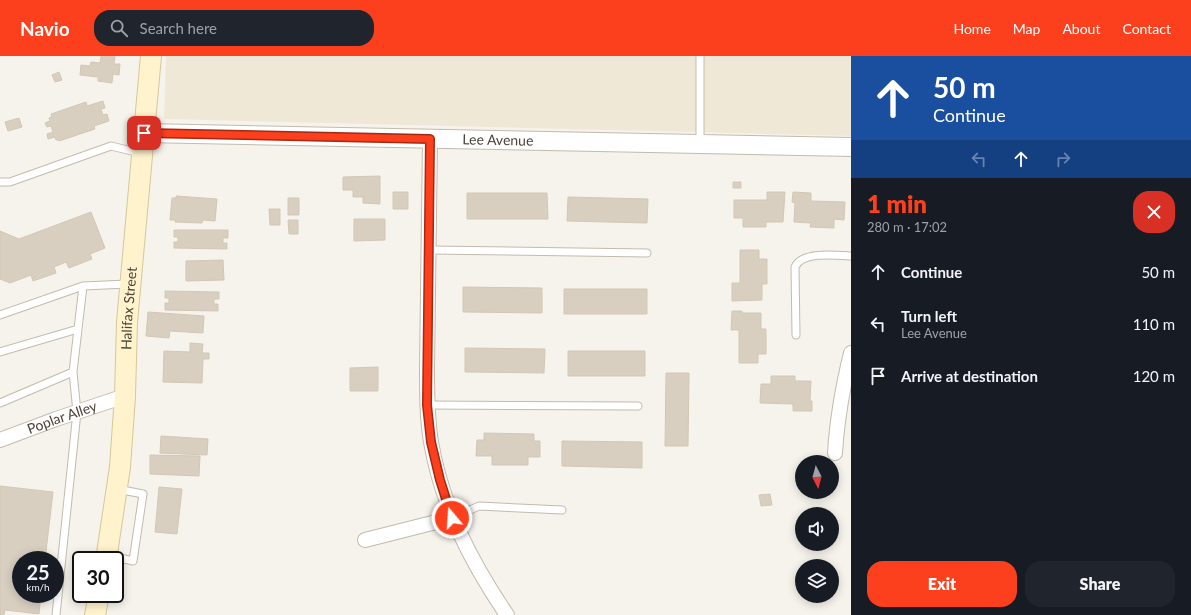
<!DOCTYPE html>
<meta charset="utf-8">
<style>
:root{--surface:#171b24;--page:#20242c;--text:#f1f3f6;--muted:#9ea1a6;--accent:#fc3f1d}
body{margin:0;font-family:Lato,sans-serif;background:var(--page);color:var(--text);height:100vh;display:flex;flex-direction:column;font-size:15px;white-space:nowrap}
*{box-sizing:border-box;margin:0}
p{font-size:13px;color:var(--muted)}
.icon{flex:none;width:22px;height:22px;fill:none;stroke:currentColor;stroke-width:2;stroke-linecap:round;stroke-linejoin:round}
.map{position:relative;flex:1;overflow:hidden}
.panel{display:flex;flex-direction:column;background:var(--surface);width:340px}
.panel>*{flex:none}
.banner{background:#1a4fa0;color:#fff;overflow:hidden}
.needle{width:26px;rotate:174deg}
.tools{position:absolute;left:795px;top:399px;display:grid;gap:8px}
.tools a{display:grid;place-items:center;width:44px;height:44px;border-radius:50%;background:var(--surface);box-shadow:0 2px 10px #0003;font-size:20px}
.speed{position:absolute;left:12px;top:495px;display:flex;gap:8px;font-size:20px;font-weight:700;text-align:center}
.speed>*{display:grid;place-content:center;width:52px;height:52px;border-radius:50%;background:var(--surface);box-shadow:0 2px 10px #0003;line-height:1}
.speed small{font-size:10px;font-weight:400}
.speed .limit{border:2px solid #111;border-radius:6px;background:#fff;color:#111}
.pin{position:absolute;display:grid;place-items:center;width:34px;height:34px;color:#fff;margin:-17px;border-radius:8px;box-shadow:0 2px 6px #0006}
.me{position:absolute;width:44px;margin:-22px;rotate:342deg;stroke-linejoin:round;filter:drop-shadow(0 0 3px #0008)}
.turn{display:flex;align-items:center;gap:14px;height:84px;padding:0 16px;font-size:18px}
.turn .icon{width:52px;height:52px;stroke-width:2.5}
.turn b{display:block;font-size:28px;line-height:34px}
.lanes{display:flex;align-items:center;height:38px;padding:0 16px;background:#0003;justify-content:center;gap:20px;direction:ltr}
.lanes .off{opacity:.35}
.round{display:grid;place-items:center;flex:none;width:42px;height:42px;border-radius:16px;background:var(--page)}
.overview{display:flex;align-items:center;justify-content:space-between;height:68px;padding:0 16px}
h1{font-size:24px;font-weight:800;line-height:30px;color:var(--accent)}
.action{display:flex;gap:8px;margin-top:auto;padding:8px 16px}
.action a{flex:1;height:46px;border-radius:16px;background:var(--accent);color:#fff;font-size:16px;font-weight:800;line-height:46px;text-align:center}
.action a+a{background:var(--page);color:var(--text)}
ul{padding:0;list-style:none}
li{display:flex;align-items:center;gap:12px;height:52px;padding:0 16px}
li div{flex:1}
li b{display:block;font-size:15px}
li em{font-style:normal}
header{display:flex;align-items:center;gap:24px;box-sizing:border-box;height:56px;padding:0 20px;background:var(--accent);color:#fff}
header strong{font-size:19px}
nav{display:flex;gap:22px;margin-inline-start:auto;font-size:14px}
.search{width:280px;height:36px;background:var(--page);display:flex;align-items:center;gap:10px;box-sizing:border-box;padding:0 14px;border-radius:16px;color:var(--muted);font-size:15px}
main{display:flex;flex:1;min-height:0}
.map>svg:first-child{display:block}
.education{fill:#efe8d6}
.building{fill:#d8cfc1;stroke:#d3c7b4}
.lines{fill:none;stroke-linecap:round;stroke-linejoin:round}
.service-casing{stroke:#c2bbae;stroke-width:9}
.minor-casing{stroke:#c2bbae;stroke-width:16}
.tertiary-casing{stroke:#c2bbae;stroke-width:20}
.secondary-casing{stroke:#d6c79b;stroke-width:22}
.service{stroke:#fff;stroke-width:7}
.minor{stroke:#fff;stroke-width:14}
.tertiary{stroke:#fff;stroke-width:18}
.secondary{stroke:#fff3cd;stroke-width:20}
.route-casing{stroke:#a42913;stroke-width:10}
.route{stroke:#fc3f1d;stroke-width:7}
.labels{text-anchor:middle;stroke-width:3;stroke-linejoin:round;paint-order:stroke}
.street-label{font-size:14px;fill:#4b4439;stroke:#fff}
</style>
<header>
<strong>Navio</strong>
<div class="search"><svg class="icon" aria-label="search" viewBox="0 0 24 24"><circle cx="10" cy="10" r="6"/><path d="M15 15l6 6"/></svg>Search here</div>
<nav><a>Home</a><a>Map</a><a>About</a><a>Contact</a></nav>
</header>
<main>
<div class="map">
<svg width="851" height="559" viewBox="0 0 851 559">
<rect width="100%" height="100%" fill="#f6f3ec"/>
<path class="education" d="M166 0H851V80L164 63Z"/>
<path class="building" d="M101 0H115L114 8H120L119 19 113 18 112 27 98 25V21L80 19 81 9 90 10 91 6 100 7Z
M59 16 62 24 55 26 52 19Z
M103 45 105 52 101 53 103 59 107 58 109 65 94 70 95 73 59 85 58 84H56L55 81 48 83 47 78 53 76 51 70 47 71 45 67 50 65 49 62 52 61 51 58 86 46 87 50Z
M19 62 22 71 8 75 5 66Z
M380 120V148L363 147V141H353V134H343V121Z
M733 126H741V132H733Z
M393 136H408V153H393Z
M767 136H785L783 166H766V171H743V162H734V144H767Z
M793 136 811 137V145L845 146 844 164 834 163V172L810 171 811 167 794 166 795 147 792 146Z
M467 137H547L548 163H467Z
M176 140 217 143 215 165 203 164 202 167 175 166V164H170L172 142H176Z
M568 141 648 143 647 167 567 165Z
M288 142H299V159H288Z
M269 153H280V169H270Z
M91 156 105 192 90 198 92 203 69 212 66 206 54 211 56 217 33 225 31 219 10 227 0 223V175L19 183Z
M354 163H385V184L354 185Z
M288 164H298V178H289Z
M174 174H228V182H223V187H227V193L174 192V186H178V181H174Z
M740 194H759V203H767V228H762V244L732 245V227H740Z
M223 204 224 224 186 225V205Z
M463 231 542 232V257L463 256Z
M564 233H647V258H564Z
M165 235 219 236V243H214V248H218V255L165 254V247H169V242H165Z
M732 255H742V257H761V273H766V298H758V307H739V274H731Z
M148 256 204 260 203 277 170 275 169 282 146 280Z
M190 287 203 288 202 297H209V303H203L202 327 163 326 164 295 190 296Z
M465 292 545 293 544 317 465 316Z
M568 295H645V320H568Z
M378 311V335H350V312Z
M666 317H689L688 390H665Z
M771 320H795V325H811L810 345H812V355H793V348L760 347 761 328H771Z
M484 377 534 378V385H540V401H528V409H492V400H476L477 384H484Z
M161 380 208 383 207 399 160 397Z
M562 385 642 386V412L562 410Z
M150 399 200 400 199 420 150 418Z
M0 430 53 436 45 504H21V538H41L39 558 5 554 4 559H0Z
M159 431 182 433 177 478 155 476Z
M770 438 772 449 761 450 759 439Z"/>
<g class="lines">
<g class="service-casing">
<path id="service" d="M700 88V0
M0 126H10L111 90 140 97
M429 194 647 197
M0 259 83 230 128 228
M796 279 795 211C802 195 836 199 851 200
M0 296 78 273
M0 347 73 316 83 230
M427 349 638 350
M452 462 479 450 562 454
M107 499 133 505 143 438 117 433
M56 559 77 356 73 316"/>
</g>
<g class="minor-casing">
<g id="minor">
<path d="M430 83 427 313C427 338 427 362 431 386 442 450 471 506 507 559"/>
<path id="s1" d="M0 384 56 363 125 340"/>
<path d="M835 397C837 363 843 330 851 297"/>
<path d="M365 484 452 462"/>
</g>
</g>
<g class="tertiary-casing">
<g id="tertiary">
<path id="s2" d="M144 77 851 91"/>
</g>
</g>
<g class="secondary-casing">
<g id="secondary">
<path id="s3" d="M106 504 120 411 125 340 127 266 151 0"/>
<path d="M95 559 99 538"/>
</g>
</g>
<use href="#service" class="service"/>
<use href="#minor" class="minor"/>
<use href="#tertiary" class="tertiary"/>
<use href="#secondary" class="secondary"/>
</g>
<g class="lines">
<g class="route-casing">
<path id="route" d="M144 77 430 83 427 349 431 386 440 424 452 462"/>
</g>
<use href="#route" class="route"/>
</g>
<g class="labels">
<g class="street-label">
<text dy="5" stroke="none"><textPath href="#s2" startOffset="354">Lee Avenue</textPath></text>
<text dy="5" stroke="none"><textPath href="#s3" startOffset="253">Halifax Street</textPath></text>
<text dy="5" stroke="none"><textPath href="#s1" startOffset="66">Poplar Alley</textPath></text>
</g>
</g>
</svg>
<div class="tools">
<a><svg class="needle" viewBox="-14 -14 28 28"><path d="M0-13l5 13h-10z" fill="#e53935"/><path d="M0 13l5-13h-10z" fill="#9ea1a6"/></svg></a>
<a><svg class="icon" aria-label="sound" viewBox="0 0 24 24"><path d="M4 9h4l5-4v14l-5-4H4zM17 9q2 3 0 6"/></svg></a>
<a><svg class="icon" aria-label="layers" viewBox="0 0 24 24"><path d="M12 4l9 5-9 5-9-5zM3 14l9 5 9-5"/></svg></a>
</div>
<div class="speed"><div>25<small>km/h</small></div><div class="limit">30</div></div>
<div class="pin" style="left:144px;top:77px;background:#d93025"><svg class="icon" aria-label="arrive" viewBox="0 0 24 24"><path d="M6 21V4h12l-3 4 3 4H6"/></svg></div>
<svg class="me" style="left:452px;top:462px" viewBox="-20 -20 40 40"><circle r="17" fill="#fc3f1d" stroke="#fff" stroke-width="3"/><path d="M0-11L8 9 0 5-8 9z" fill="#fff"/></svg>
</div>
<section class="panel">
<div class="banner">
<div class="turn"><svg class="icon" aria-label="ahead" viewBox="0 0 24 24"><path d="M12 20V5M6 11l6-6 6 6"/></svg><div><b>50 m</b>Continue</div></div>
<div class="lanes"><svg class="icon off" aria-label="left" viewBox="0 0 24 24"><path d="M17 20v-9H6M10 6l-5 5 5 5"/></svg><svg class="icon" aria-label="ahead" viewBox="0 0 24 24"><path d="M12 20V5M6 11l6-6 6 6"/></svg><svg class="icon off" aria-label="right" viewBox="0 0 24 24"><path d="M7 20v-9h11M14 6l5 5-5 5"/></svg></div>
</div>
<div class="overview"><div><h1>1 min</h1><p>280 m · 17:02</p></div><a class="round" style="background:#d93025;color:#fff"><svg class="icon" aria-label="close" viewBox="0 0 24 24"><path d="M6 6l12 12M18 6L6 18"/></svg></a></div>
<ul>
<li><svg class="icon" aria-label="ahead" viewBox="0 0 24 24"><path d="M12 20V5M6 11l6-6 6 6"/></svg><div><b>Continue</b></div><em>50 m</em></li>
<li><svg class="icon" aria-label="left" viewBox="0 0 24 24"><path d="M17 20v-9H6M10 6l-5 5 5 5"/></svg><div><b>Turn left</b><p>Lee Avenue</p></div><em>110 m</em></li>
<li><svg class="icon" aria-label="arrive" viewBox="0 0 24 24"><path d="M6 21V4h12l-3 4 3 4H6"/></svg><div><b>Arrive at destination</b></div><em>120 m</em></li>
</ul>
<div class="action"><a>Exit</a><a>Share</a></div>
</section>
</main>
